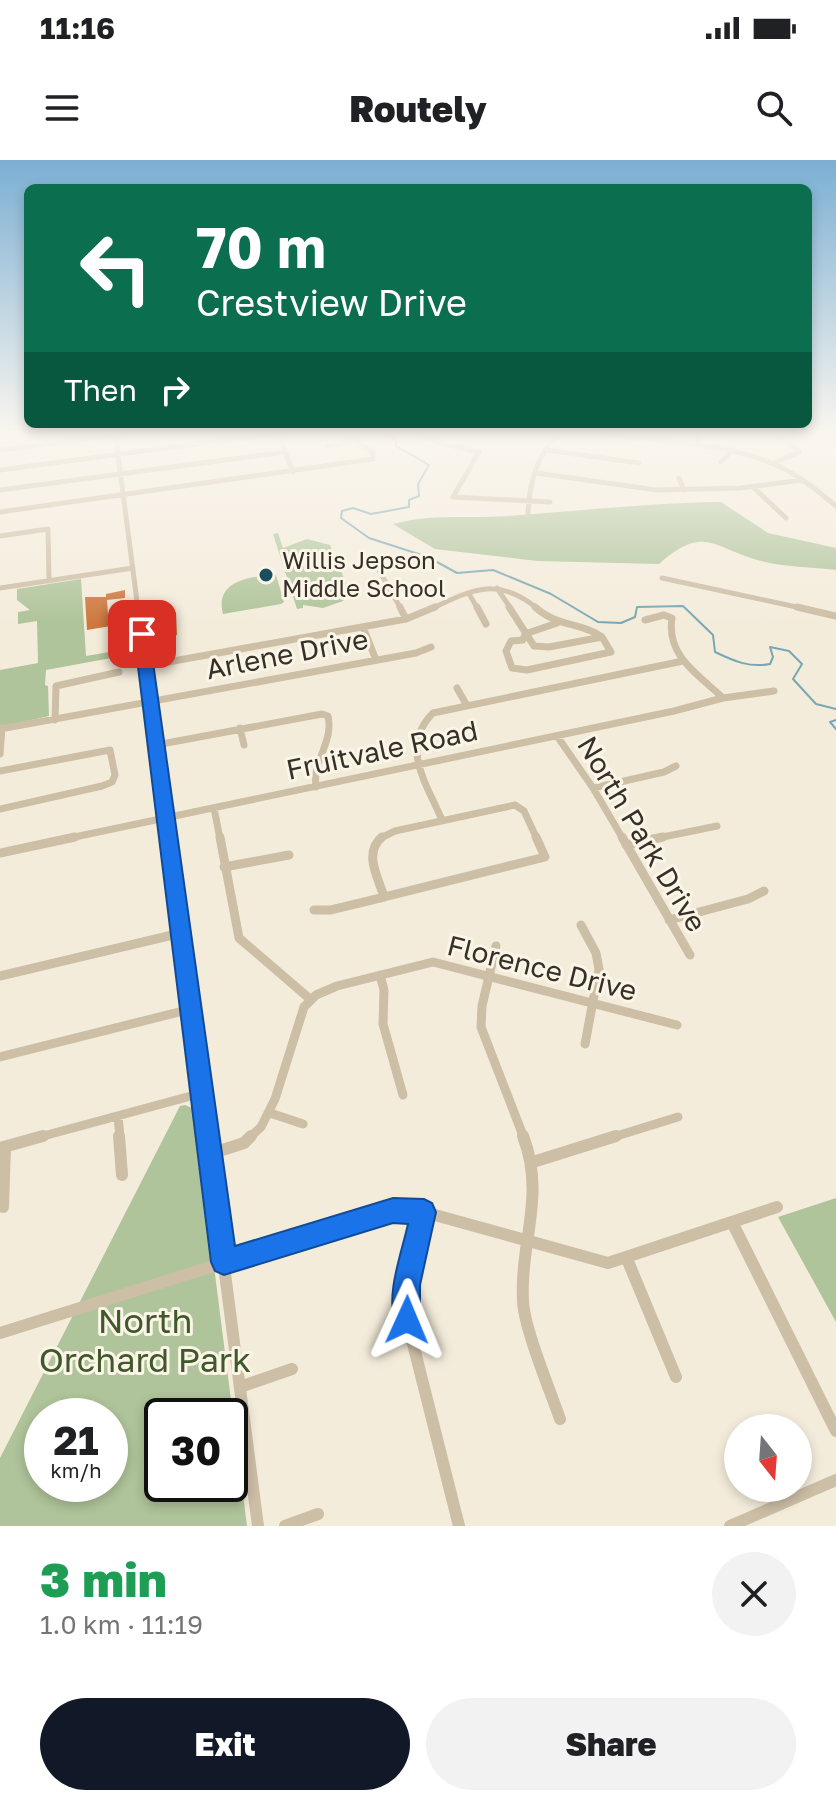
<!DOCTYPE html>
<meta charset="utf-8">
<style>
:root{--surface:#fff;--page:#f2f2f2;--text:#202124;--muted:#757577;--accent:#111827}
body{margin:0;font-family:"Golos Text",sans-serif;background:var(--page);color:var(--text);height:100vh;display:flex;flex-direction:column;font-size:30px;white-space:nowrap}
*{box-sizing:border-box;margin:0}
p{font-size:26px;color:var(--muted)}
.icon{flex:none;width:44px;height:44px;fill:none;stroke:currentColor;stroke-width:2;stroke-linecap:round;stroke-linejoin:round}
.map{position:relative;height:1366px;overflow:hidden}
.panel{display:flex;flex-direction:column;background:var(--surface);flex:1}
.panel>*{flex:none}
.hud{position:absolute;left:24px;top:24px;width:788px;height:244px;border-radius:12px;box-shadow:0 4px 12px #0003;background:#0b6e4f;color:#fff;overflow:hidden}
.needle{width:52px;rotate:163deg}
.controls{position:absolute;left:724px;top:1254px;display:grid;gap:16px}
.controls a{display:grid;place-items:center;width:88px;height:88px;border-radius:50%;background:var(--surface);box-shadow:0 4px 12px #0003;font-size:40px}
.speed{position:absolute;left:24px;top:1238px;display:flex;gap:16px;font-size:40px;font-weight:700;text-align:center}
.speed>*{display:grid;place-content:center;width:104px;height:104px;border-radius:50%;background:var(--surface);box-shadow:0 4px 12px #0003;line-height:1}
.speed small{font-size:20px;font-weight:400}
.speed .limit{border:4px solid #111;border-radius:12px;background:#fff;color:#111}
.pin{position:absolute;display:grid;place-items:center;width:68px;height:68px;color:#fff;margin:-34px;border-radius:16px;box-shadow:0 4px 12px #0006}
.me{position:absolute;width:88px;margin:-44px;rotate:1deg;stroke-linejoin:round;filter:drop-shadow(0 0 6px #0008)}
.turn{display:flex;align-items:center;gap:28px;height:168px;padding:0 40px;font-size:36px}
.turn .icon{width:104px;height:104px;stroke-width:2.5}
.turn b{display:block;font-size:56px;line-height:68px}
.then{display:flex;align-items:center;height:76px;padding:0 40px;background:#0003;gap:16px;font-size:30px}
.round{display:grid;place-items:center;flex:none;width:84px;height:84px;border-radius:42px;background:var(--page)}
.head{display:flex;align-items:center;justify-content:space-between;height:136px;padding:0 40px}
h1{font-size:48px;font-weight:800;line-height:60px;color:#1e9e55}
.primary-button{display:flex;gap:16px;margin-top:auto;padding:16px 40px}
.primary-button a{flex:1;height:92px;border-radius:48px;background:var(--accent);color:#fff;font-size:32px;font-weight:800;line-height:92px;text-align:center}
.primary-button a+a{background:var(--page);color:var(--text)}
.status{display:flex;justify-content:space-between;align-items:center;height:56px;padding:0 40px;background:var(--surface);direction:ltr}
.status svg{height:22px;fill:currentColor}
header{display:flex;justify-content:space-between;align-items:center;height:104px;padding:0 40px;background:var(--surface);font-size:36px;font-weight:800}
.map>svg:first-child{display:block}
.green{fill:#afc49a;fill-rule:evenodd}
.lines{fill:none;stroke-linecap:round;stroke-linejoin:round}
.stream{stroke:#78a7b3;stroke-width:2}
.building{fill:#ce783f}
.minor-far3{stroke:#cdbea6;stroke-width:5}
.minor-far2{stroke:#cdbea6;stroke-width:7}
.minor-far1{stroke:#cdbea6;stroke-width:9}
.minor{stroke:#cdbea6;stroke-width:12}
.route{fill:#1a73e8;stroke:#114b97;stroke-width:2}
.poi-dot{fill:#1a4e5d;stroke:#fbf5e8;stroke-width:3}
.labels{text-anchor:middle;stroke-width:6;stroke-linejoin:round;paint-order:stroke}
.far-poi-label{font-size:24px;fill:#383028;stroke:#fbf5e8;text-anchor:start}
.street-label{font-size:28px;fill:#383028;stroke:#fbf5e8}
.near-park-label{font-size:34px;fill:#40582a;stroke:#fbf5e8}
</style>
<div class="status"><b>11:16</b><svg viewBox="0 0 49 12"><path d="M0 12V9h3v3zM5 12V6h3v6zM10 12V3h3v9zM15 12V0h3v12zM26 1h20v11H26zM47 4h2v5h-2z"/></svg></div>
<header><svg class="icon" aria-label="menu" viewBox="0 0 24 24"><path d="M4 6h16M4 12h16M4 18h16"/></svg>Routely<svg class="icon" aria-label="search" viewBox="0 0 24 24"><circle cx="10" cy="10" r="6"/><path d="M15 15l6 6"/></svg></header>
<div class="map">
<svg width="836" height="1366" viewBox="0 0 836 1366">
<rect width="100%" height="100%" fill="#f4ecdb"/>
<path class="green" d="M721 342 768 373 836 388V410C812 407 785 407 761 401 714 389 705 363 659 404L537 401 435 389 393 364C434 353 466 359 507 356 579 351 649 343 721 342Z
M278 373 283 388 307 379 330 385 349 430 343 441 323 448 303 445V448L297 449 273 374Z
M276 415 284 442 281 444 223 454C214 420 252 416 276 415Z
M81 419 86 496 133 488V494L46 510 45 525 48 526 49 556 0 567V510L38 503 37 461 18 464V452L30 450 17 440V429Z
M185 945 194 949 247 1366H0V1298L180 946ZM42 1256H110V1324H42ZM162 1256H230V1324H162Z
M836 1038V1162L778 1057Z"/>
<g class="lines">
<path class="stream" d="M371 272 396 279V286L429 305 418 324 419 336 409 340V347L371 354 353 348 342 351 341 358 369 378 428 397 457 413 493 410 551 434 598 462 621 463 635 457 637 447 683 446 713 475 715 492C734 501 749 508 770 504L773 497 770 487 789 491 802 504 793 519 816 544 836 549
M680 272H690
M836 560 830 562 836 569"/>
</g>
<path class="building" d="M125 430V438L107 440 108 455H117V465L87 470 85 437H106V434Z
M176 452 177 475 170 476 168 471 155 473 151 456Z"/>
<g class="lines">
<path class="minor-far3" d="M115 272 138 449
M417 272 436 282 479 292 453 337 550 342
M591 272C652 282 717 280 774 304 797 314 817 330 836 346
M774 272 799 292 774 303
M824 272 836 281
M278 273 293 312
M697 285 700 272
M327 286 353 281
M0 290 145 272
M546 290 639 303
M721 302 733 289
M0 310 287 272
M536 313 657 330 740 328 802 320
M679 318 684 330
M753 327 786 358
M0 330 285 292
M0 352 373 299V292L342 272
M528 354C529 324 537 293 560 272
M0 376 48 369 49 421
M377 398 376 405 401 449
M662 418 806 449
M0 428 133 408
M497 428 511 449
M469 434 478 449
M431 449C473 429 498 416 538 449"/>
<path class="minor-far2" d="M138 447 168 679
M400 447 406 459
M477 447 486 464
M509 447 534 486 549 487 602 477C581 462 559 468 535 447
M797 447 836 456
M645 460 664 455 672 458C666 496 698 514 723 538
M557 463 525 474 523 480 511 481 506 491 512 508 527 510 611 492 602 477
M363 467 376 500
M146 506 406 459 435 447
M457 528 466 544
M55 560 56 526 119 512
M240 568 244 585
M0 569 416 493 431 487
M557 576 593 628 623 679
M156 585 322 554 328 556C334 582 312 601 316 627
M0 594 2 568
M0 611 110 590 115 615 112 622 102 626 0 649
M593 628 664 612 676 606
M214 648 220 679
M442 660C427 624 399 587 433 553L683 501
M65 679 674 551 723 538 774 531
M379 679 395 671 515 645 524 651 537 679
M653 679 717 666"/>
<path class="minor-far1" d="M168 677 207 978
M220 677 239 778 310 839
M382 677C363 693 378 717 384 737
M622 677 690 795
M626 685 663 677
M0 693 75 677
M224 707 289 695
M384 737 545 697 536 677
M314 750H330L384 737
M669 760 748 739 764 731
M581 765 596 793 599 809 585 884
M496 786 482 846 481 867 524 978
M380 815 384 830 383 864 403 935
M0 816 181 773
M0 897 191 849
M270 953 303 964
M118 956 120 978
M36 978 202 933
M249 978 261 967 275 939 304 847 316 835 337 826 433 802 677 865
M610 978 678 957"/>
<path class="minor" d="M119 976 122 1015
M207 976 258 1366
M523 976C546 1036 520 1080 523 1141 524 1168 550 1230 560 1259
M0 988 43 976
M210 994 244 983 251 976
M533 1002 616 976
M3 1047 5 987
M424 1052 407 1125V1160L459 1366
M732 1062 836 1271
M627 1099 676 1217
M0 1173 393 1050 424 1052 608 1103 777 1047
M240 1227 292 1209
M285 1366 318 1354
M730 1366 836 1320"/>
</g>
<linearGradient id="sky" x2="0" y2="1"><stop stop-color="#7bafd3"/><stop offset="0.59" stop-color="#faf6ef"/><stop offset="1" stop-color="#faf6ef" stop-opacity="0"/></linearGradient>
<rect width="836" height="463" fill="url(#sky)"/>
<path class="route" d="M142 470 149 474 235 1086 393 1038 424 1039 432 1043 436 1052 420 1125V1160L417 1169 407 1173 397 1169C384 1137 401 1096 408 1064L393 1063 224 1115 215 1111 211 1102 134 474Z"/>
<circle class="poi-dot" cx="266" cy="415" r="8"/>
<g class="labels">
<g class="far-poi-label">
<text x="282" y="409">Willis Jepson<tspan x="282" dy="28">Middle School</tspan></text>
</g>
<g class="street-label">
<text transform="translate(287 494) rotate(-11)" y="10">Arlene Drive</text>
<text transform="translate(382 590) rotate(-12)" y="10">Fruitvale Road</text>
<text transform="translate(642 674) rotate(59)" y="10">North Park Drive</text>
<text transform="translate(542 808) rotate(14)" y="10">Florence Drive</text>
</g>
<g class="near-park-label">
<text x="145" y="1173">North<tspan x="145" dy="39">Orchard Park</tspan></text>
</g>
</g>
</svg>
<div class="controls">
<a><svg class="needle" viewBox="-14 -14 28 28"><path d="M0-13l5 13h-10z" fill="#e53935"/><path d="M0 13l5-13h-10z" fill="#757577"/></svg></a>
</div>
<div class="speed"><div>21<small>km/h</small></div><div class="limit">30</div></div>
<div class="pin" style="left:142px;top:474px;background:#d93025"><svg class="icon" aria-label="arrive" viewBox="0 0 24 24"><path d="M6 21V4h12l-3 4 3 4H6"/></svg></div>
<svg class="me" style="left:407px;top:1160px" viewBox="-20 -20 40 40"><path d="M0-17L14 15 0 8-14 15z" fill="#1a73e8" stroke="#fff" stroke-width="4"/></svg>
<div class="hud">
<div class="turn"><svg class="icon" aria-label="left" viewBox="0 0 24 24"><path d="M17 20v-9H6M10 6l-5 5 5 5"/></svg><div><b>70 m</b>Crestview Drive</div></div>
<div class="then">Then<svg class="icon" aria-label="right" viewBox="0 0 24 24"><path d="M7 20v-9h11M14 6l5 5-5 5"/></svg></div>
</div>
</div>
<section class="panel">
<div class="head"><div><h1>3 min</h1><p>1.0 km · 11:19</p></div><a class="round"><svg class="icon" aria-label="close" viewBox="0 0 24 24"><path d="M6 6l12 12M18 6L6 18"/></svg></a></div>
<div class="primary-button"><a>Exit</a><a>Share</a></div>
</section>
